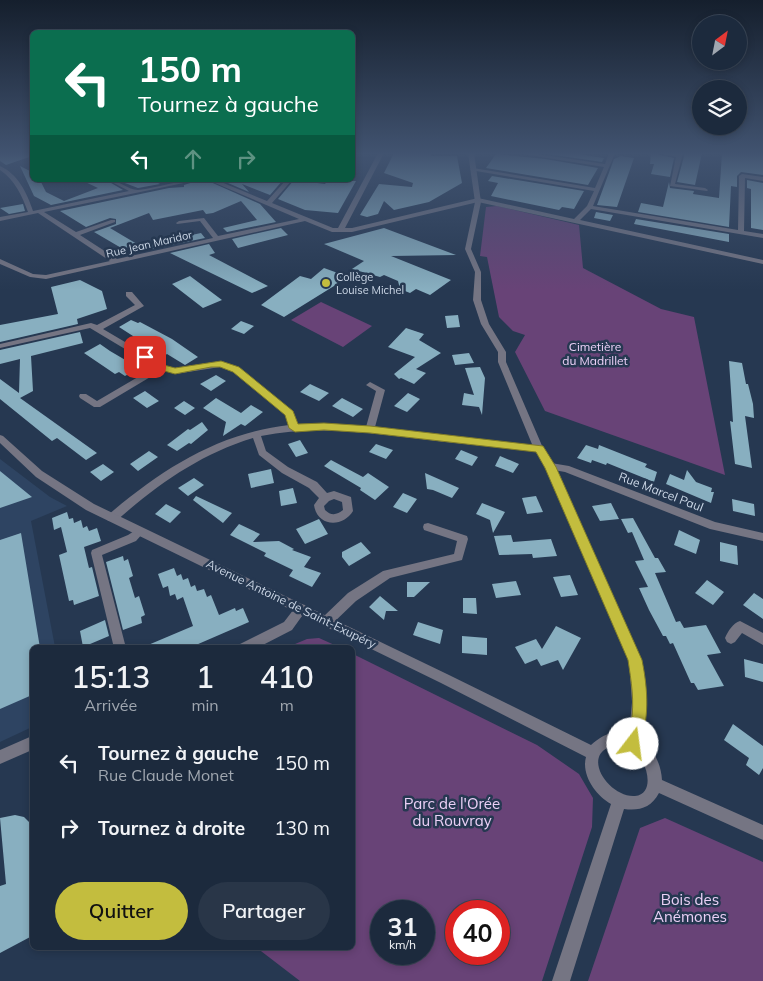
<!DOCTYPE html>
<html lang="fr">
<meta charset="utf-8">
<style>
:root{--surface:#1c2a3d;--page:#293648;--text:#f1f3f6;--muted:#a0a7b0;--line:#3a4657;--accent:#c3bd3e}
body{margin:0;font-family:Mulish,sans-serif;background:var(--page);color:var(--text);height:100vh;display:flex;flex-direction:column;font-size:19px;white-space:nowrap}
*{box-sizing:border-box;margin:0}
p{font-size:16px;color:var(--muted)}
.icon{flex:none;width:28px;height:28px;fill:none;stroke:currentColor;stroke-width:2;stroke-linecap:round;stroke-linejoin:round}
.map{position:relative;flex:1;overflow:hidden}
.details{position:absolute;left:30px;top:645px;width:325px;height:305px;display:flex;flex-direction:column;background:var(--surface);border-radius:8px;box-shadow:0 2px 8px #0003,0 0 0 1px var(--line)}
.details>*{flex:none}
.top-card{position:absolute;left:30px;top:30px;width:325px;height:152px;border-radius:8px;box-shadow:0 2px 8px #0003,0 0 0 1px var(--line);background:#0b6e4f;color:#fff;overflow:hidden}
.needle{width:32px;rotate:32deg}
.tools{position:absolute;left:692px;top:15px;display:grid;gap:10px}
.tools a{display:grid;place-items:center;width:55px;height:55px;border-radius:50%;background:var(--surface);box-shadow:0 2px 8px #0003,0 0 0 1px var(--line);font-size:25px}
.speed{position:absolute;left:370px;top:900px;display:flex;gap:10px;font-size:25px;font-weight:700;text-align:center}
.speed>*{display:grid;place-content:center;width:65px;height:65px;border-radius:50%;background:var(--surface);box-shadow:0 2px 8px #0003,0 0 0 1px var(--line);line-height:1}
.speed small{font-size:12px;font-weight:400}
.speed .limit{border:8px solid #d22;background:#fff;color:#111}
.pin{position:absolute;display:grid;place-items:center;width:42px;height:42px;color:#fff;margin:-21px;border-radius:10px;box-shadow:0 2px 8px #0006}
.me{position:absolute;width:55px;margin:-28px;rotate:15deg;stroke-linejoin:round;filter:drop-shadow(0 0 4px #0008)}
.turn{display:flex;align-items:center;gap:18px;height:105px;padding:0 25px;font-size:22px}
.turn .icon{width:65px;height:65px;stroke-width:2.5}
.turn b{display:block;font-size:35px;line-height:42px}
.lanes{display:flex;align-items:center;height:48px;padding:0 25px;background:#0003;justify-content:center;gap:25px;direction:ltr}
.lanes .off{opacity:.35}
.eta{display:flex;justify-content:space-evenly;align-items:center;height:85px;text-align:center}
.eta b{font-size:30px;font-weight:600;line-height:35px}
.action{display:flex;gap:10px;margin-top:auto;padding:10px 25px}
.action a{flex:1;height:58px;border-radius:30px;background:var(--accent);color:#111;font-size:20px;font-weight:600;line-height:58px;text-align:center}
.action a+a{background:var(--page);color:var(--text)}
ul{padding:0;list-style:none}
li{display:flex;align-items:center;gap:15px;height:65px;padding:0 25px}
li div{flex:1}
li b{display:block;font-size:19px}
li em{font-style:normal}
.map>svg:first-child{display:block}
.built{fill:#2e4462}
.green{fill:#684377;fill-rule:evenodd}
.building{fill:#88afc0}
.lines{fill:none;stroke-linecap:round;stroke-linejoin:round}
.minor{fill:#757583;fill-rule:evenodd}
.tertiary{fill:#757583;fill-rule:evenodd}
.route{fill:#c3bd3e;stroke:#7f7b28}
.poi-dot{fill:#c3bd3e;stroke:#263851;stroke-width:2}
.labels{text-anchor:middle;stroke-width:5;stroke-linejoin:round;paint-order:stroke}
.far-street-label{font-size:11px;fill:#ccd7e6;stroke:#263851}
.far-poi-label{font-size:11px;fill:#ccd7e6;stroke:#263851;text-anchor:start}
.park-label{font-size:12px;fill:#ebd0f6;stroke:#263851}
.street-label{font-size:12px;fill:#ccd7e6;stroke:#263851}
.near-park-label{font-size:15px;fill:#ebd0f6;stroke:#263851}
</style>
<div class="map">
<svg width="763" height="981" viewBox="0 0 763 981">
<rect width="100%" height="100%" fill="#263851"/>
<path class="built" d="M0 459 50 497 67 506 31 521 55 647 32 648V727L0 742Z"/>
<path class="green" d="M497 206 579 225 583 268 661 309 694 317 725 475 545 411 515 352 525 335 513 331 499 317 487 257 480 256 486 207Z
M321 302 372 326 343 347 291 320Z
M319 638 339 647H288L307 639Z
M353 654 537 745 579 774 593 798 592 827 542 981H300L257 948H352ZM424 911V954H381V911ZM499 911V954H456V911Z
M665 818 763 862V981H588L640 828Z"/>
<path class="building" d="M0 153H32V156L6 165 0 161Z
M394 153H431V156H457L462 183 429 202 394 210 384 201 378 214 367 217 360 215 379 184 412 187 413 183 384 173Z
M572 153 590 156 604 158 602 162 548 154Z
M651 153 674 158 670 177 651 174 654 164H650Z
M685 153H702L695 185 677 182Z
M722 153 763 154V175L741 172 737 176V187L731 186 729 227 638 212 641 203 663 207 669 182 670 188 694 191 693 194 719 198Z
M496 154 545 159 598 168 588 185 486 168Z
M621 156 634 158 617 207 597 205 614 159Z
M20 166 32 172V180H40L46 192 64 201 98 188 81 180H106L123 190 51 205 34 196Z
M492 176 584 191 574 209 562 207 559 210 491 196 498 183 488 181Z
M117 180H152L160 184 138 188Z
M200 180H206L260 204 276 222 227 232 223 228 257 220 241 201 213 213 206 214 203 210 153 220 149 213 110 228 137 244 123 249 94 232 116 224V219L110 218 86 227 60 211 169 188 184 187V185Z
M221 180H283L270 195 242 184 249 192Z
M294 180 325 184 328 180 356 181 338 213 305 210 278 199Z
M747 180 763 183V230L751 228V189L747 188Z
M23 204 25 211 9 214 0 208Z
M596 212 613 215 610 221 594 218Z
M636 219 729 234V242L634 224Z
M281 228 288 235 238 248 232 239Z
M384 228 456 255 391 256 451 280 430 295 416 289 410 293 400 289 398 281 384 275 380 277 352 269 364 261 324 244Z
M201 233 205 238 152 249 149 244Z
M209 244 215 253 209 255 268 286 252 293 170 253Z
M324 268 346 276 334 286 284 317 261 305 300 276 311 279Z
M190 276 222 300 203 308 172 284Z
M80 280 102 291 107 309 77 319 78 324 0 342V325L58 314 51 287Z
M458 315 460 327 447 328 445 316Z
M131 320 138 323 140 322 172 339 198 357 185 365 167 354 164 356 119 327Z
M241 321 254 326 244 334 231 329Z
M406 328 424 334 419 340 441 353 416 369 426 373 414 384 401 378 399 379 394 374 415 357 388 347Z
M80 332 83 343 31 356 33 391 20 398 97 453 86 460 57 438 52 441 0 399V379L19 393 20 359 0 364V350Z
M100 344 110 351 139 368 125 376 119 372 115 374 84 353Z
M469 353 474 363 455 365 452 355Z
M729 361 742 363 746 384H748L753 404 754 418 745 416 752 468 735 464 730 421 733 422Z
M480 367 485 378 482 415 479 407 462 405 464 393 474 395 465 368Z
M216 375 226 381 211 391 200 384Z
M310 384 329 393 319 401 300 392Z
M145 391 159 401 147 408 133 398Z
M408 393 420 399 407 412 394 406Z
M216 398 241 413 251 405 263 412 245 426 241 424 223 436 226 422 203 408Z
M342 398 363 409 353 417 332 406Z
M184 401 195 408 185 415 174 408Z
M202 422 208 430 191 444 189 443 177 451 167 445 188 429 190 430Z
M300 440 308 453 296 457 288 444Z
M376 444 393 450 386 459 369 452Z
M586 445 598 449 599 445 647 464 645 467 657 472 654 482 607 463 606 465 592 460 591 463 577 458Z
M461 450 478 457 472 466 455 459Z
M149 451 158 457 138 471 130 464Z
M500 456 519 464 513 473 495 466Z
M331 460 363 477 368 473 389 487 375 500 360 490 361 488 324 466Z
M103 464 114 472 101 481 90 472Z
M271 469 274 483 251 488 248 474Z
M687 470 696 482 712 488 711 492H714L711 503 666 484 670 474 684 480Z
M0 471 32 497 0 508Z
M425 473 459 488 452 498 433 490 427 489Z
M194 478 204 485 188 496 178 488Z
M293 488 297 503 281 506 279 491Z
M403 493 417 499 407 513 393 507Z
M196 496 232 513 223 523 193 500Z
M536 496 543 512 527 514 522 498Z
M732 499 754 504 755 516 733 511Z
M482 503 505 512 493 533 490 520 476 514Z
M611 503 619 519 600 521 592 506Z
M166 504 181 512 170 523 155 514Z
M67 512 69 519 73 518 74 523 81 520 83 528 87 526 89 531 97 528 101 541 84 547 89 568 92 567 99 596 74 605 73 600 69 601 59 555 67 552 61 527 54 530 52 518Z
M633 518 655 558H658L666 572 655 573 676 622 680 621 684 628 706 625 721 653 707 655 724 686 698 690 694 683H691L673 643 670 644 666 636H663L649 610 639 588 648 587 635 561 644 560 632 532 628 533 621 519Z
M319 519 328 534 305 544 296 529Z
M239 524 260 534 253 542 279 541 294 549 292 550 311 557 304 567 321 573 312 587 289 576 293 570 264 556 266 553 230 535Z
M679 530 700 540 696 554 674 545Z
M21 533 40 648H32V695L0 709V540Z
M511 535 513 542 551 539 557 556 533 558 532 554 499 555 494 536Z
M361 542 371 553 349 566 342 557V552Z
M720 542 737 546 738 565 720 561Z
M123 556 124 561 128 559 133 576 129 578 135 598 139 596 145 615 141 617 142 623 123 630 106 562Z
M174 568 177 576 181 574 183 580 188 578 191 587 195 585 197 591 204 589 207 597 211 595 219 615 235 608 236 611 243 608 249 622 189 648H141L193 626 183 597 177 600 175 594 170 596 168 586 163 588 158 574Z
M570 575 578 595 561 597 553 577Z
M707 580 724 592 713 605 695 593Z
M516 581 521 595 496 598 492 584Z
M407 582H430L414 597H407Z
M754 593 763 599V619L743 605Z
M380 596 398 611H386L384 620 369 607Z
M463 598H476L477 614 463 613Z
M105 620 109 636 83 647 80 631Z
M418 622 443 630 440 644 413 635Z
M556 626 581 638 563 670 558 660 541 666 537 659 525 664 515 647 536 639 542 649Z
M462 636 487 638V655L462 653Z
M744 659 763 664V682L745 677Z
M733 724 763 746V768L759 775 746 765 749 758 724 740Z
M15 815 24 817 32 825V936L0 953V886L6 884 0 818Z"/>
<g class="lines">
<path class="minor" d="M378 153H384L345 228H352L478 198 574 219 587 206 594 191 470 170 473 168 595 188 604 167 516 153H530L605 164 609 153H615L593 206 738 230 739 176 742 174 763 177V181L745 178 744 231 763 234V238L591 209 580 220 763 260V264L478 202 352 232H332L305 221 46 279 30 277 0 264V259L33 274 46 275 110 261 38 213 0 221V217L28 212C22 196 15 180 0 170V166C18 174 27 193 33 211L129 191 108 180C119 180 128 190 138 190 158 188 177 180 198 180L44 212 76 232 111 220H115V222L80 235 117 259 213 238 200 221 177 224 176 223 179 221 204 218 218 236 299 219 208 180H216L267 201 286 180H292L272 203 333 228H338Z
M657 153H683L675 184 705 188 708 190 707 191 670 186 676 157Z
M126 292H132L144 306 103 329 164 365 175 368 221 361 239 368 292 411 298 424H338L366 427 376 391 366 385 370 382 385 390 375 427 539 446 544 449 539 452C500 447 460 444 421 439 368 433 315 425 261 436L266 451 288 467 317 482 327 493 334 491 351 497 353 511C343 528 317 527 314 505L319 498 309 488 282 473 259 455 253 438C200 454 157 485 116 521H108L107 518 108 515C162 469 218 433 289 425L285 415 233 372 220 367 175 374 162 370 100 407H94L80 398 79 396 80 394H86L97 401 155 367 90 328 0 348V344L91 323 97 325 135 305 126 296ZM334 499 342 502 343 510C337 515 331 516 325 510L324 506 329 501Z
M551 463 569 466 715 522 763 533V541L710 529 565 472 548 469 546 467 548 465Z
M428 523 467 536 468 539 462 560 390 578 356 601 331 625 327 626 323 625 321 621 323 617 348 593 383 571 454 554 457 541 424 530 423 527 424 524Z
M139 528 143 529 144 532 136 541 102 555 126 648H114L91 553 92 550 128 535Z
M301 604 305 605 307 609 292 630 257 648H238L240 644 284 622 297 605Z
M740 621 763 633V645L742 633 735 642 731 644 727 642 725 638C728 631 733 623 740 621Z
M32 736V750L0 764V750Z"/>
<path class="tertiary" d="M468 153H474L481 202 471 249 481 272V300L489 324 506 352V362L543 448 556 467 641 660 645 702 641 741C654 749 661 764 662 780L763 825V840L659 793C651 808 639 811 624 809L570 981H552L611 804C596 796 581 775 586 757L441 683 86 510 36 477 0 443V435L3 436 42 471 94 504 449 675 591 745C601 736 615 728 629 735L632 702 629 660 547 468 534 449 498 362V352L481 324 473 300 475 272 465 249 475 202ZM620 745C627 748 635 752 640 758 648 768 654 794 635 796 611 798 582 759 609 747 612 746 617 746 620 745Z"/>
</g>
<linearGradient id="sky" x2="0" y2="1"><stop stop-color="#151f2d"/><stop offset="0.53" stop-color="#415370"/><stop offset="1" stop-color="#415370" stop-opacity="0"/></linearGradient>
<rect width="763" height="290" fill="url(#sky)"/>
<path class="route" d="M142 355H148L164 365 175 368 221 361 239 367 293 411 298 424 324 423 370 426 543 446 556 467 642 660C648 690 650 720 638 749L633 751 627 749C624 740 629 732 631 723 635 702 631 680 628 660L545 468 536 452 370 433 324 430 295 432 289 428 285 415 233 372 220 367H211L175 374 157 369 142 359Z"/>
<circle class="poi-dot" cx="326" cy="283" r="5"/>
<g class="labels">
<g class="far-street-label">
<text transform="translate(149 244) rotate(-13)" y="4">Rue Jean Maridor</text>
</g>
<g class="far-poi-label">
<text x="336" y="281">Collège<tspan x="336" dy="13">Louise Michel</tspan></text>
</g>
<g class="park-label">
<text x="595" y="351">Cimetière<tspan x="595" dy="14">du Madrillet</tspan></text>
</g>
<g class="street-label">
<text transform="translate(661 492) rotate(21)" y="4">Rue Marcel Paul</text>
<text transform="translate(291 604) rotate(26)" y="4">Avenue Antoine de Saint-Exupéry</text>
</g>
<g class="near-park-label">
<text x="452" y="809">Parc de l'Orée<tspan x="452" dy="17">du Rouvray</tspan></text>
<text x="690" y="905">Bois des<tspan x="690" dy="17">Anémones</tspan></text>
</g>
</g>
</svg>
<div class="tools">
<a><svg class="needle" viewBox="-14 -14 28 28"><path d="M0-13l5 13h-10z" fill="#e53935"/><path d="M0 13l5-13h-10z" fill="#a0a7b0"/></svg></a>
<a><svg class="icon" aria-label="layers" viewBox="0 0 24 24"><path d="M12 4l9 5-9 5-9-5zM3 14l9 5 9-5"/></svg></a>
</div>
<div class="speed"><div>31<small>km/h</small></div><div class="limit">40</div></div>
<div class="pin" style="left:145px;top:357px;background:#d93025"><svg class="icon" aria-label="arrive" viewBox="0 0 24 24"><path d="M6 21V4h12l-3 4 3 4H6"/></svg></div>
<svg class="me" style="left:633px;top:744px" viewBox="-20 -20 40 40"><circle r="19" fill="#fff"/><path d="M0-13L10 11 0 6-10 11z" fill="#c3bd3e"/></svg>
<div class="top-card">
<div class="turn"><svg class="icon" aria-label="left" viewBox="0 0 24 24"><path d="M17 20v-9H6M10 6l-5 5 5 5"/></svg><div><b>150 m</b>Tournez à gauche</div></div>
<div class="lanes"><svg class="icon" aria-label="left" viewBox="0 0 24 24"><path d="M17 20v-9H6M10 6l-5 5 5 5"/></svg><svg class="icon off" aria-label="ahead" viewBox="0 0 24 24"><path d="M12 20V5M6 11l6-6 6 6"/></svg><svg class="icon off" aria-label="right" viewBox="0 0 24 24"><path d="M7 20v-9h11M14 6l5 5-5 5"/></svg></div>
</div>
<section class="details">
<div class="eta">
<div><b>15:13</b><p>Arrivée</p></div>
<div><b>1</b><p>min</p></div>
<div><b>410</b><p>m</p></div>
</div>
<ul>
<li><svg class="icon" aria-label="left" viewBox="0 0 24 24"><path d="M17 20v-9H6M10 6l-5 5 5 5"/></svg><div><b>Tournez à gauche</b><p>Rue Claude Monet</p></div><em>150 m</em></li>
<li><svg class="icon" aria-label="right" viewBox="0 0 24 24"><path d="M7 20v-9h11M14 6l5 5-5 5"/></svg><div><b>Tournez à droite</b></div><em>130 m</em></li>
</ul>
<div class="action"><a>Quitter</a><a>Partager</a></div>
</section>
</div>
